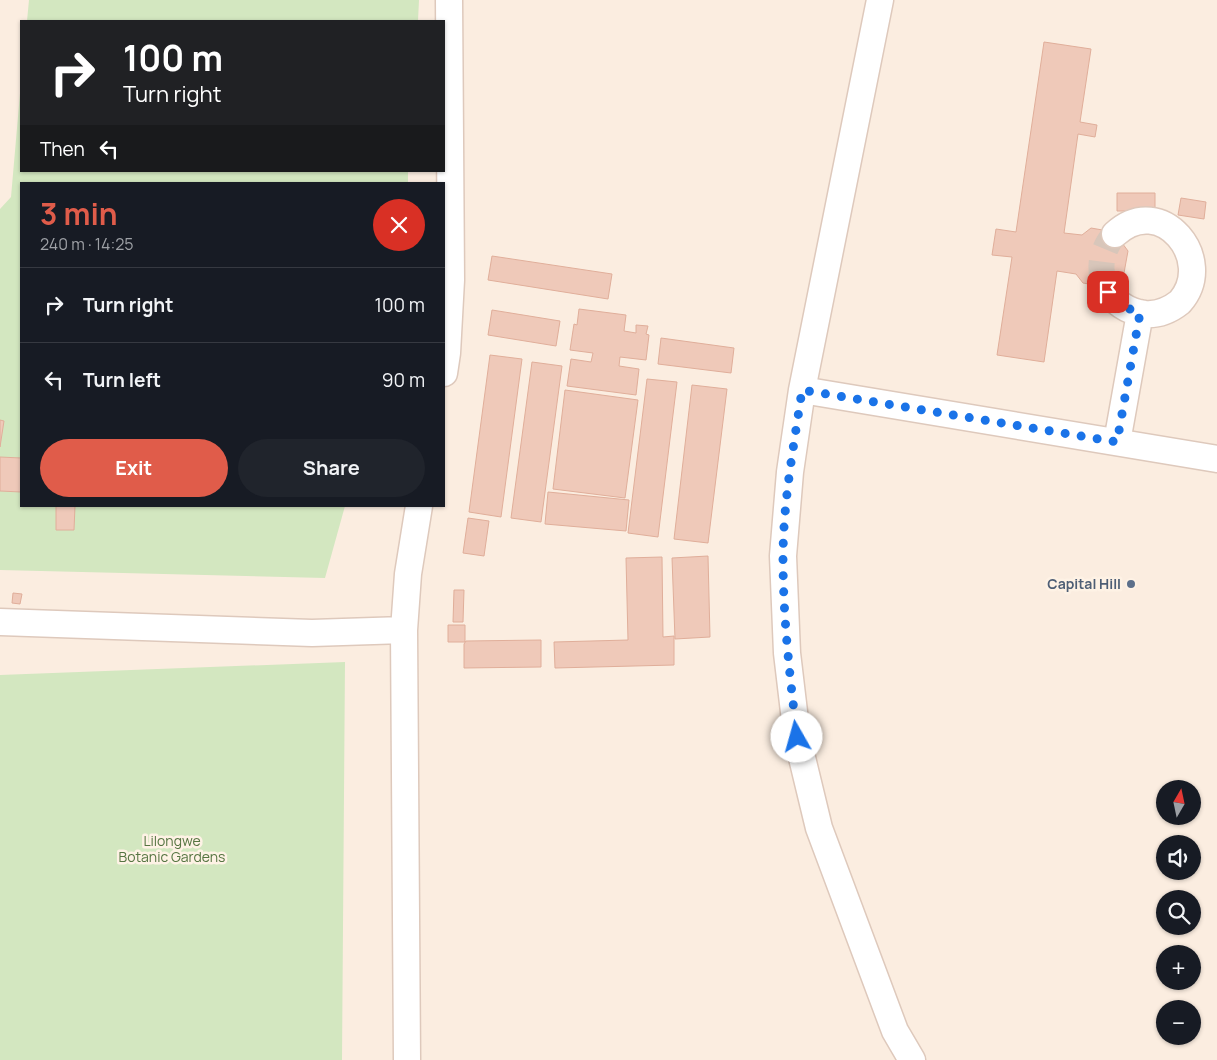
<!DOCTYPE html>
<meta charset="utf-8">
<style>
:root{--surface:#171b24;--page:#20242c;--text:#f1f3f6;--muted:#9ea1a6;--line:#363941;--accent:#e05c4a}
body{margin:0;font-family:Manrope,sans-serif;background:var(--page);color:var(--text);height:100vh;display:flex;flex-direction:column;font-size:19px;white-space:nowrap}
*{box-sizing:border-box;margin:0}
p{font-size:16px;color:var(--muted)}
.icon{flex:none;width:28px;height:28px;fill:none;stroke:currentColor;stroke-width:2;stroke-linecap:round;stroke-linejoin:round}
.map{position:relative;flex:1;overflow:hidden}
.drawer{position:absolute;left:20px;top:182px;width:425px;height:325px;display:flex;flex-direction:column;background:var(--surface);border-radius:0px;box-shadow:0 1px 4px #0004}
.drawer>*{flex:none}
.guide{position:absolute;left:20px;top:20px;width:425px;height:152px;border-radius:0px;box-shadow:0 1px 4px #0004;background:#202124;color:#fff;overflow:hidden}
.needle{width:32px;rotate:9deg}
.tools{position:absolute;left:1156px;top:780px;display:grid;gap:10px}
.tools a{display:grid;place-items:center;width:45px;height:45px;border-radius:50%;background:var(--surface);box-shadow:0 1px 4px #0004;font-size:25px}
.pin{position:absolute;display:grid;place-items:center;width:42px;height:42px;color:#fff;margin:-21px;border-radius:10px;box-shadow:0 2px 8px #0006}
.me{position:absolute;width:55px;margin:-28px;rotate:353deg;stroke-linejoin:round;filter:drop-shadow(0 0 4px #0008)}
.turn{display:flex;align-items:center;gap:18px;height:105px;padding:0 20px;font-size:22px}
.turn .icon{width:65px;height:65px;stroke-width:2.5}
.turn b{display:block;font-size:35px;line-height:42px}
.then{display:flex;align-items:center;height:48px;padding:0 20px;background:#0003;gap:10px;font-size:19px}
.round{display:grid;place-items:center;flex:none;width:52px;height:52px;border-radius:26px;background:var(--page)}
.summary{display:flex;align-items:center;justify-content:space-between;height:85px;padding:0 20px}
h1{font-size:30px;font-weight:700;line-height:38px;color:var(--accent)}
.action{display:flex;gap:10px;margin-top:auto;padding:10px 20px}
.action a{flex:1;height:58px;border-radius:30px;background:var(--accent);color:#fff;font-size:20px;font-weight:700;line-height:58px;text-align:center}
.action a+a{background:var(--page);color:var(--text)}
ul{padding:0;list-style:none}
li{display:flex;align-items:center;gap:15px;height:75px;padding:0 20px;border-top:1px solid var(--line)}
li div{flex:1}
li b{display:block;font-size:19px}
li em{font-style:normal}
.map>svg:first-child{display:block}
.green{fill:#d3e7c0}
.building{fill:#efc9b9;stroke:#e0ae9a}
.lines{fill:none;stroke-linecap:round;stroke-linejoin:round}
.minor-tunnel{stroke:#d8c6ba;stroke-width:26;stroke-dasharray:26 13;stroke-linecap:butt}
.minor-casing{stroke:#dec9bc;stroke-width:29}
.minor{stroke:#fff;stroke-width:26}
.route{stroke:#1a73e8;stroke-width:9;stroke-dasharray:0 16.2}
.service-dot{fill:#5c6f8a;stroke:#fef2e5;stroke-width:2}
.labels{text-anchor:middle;stroke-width:5;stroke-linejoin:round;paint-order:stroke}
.service-label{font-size:14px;font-weight:bold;fill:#4e5e75;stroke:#fef2e5;text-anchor:end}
.park-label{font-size:14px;fill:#567542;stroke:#fef2e5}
</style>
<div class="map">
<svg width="1217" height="1060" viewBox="0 0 1217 1060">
<rect width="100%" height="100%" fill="#fbede0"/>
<path class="green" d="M29 0H419L418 21H27Z
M21 82V171H408V184H21V506H345L325 578 0 570V209L11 197Z
M345 662 342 1060H0V675Z"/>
<path class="building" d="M1044 42 1091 49 1080 122 1097 125 1095 137 1078 134 1064 233 1082 235 1091 228 1114 232 1128 251 1124 273 1106 287 1083 283 1076 274 1057 271 1044 362 997 355 1012 257 992 255 996 229 1016 232Z
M1117 193H1155V211H1117Z
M1181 198 1206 202 1204 219 1178 215Z
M492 256 612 274 608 299 488 280Z
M579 309 626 315 624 331 636 333V325L648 326 646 334 649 335 646 360 620 357 619 366 639 369 636 395 567 386 571 359 591 362 593 353 570 350 574 324 577 325Z
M492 310 560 321 556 346 488 335Z
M661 338 734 348 731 373 658 364Z
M490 355 522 359 501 517 469 512Z
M532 362 562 366 541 522 511 518Z
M647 379 677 382 658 537 628 533Z
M692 385 727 389 708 543 674 539Z
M565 390 638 400 625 498 553 489Z
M0 420 4 421 0 447Z
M0 457 21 458V492L0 491Z
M548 492 629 500 626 531 545 524Z
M56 506H75L74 530H56Z
M468 518 489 521 484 556 463 553Z
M708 556 710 637 675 639 672 558Z
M662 557 663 637 674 636V665L555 668 554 642 628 640 626 558Z
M454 590H464L463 622H453Z
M13 593 22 594 20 604 12 603Z
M448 625H465V642H448Z
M541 640V667L464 668V644L466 641Z"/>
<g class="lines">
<path class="minor-tunnel" d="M1106 287C1097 269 1102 248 1115 234"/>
<g class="minor-casing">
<path id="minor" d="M880 0 802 390 790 472 783 556 787 653 797 737 819 828 895 1031 912 1060
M1106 287C1113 302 1128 312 1145 314 1158 315 1170 310 1180 302 1217 260 1161 191 1115 234
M444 373 447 353 451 280 449 0
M802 390 1217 459
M1117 442 1140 313
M0 622 312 633 404 630
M407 1060 404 630 408 574 419 506"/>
</g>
<use href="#minor" class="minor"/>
</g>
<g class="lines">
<path class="route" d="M797 737C790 677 783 618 783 558 783 502 794 445 802 390L1117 442 1140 313 1122 306 1108 292"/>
</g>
<circle class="service-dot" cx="1131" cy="584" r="5"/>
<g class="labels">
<g class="service-label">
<text x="1121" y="589">Capital Hill</text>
</g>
<g class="park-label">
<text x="172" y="846">Lilongwe<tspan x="172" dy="16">Botanic Gardens</tspan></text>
</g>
</g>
</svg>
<div class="tools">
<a><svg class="needle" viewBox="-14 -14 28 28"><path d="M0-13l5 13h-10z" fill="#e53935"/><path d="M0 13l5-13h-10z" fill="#9ea1a6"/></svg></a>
<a><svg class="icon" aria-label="sound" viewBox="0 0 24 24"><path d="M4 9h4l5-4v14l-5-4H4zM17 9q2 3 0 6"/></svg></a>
<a><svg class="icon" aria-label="search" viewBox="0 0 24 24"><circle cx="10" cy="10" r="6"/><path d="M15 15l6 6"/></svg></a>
<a>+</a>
<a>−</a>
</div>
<div class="pin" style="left:1108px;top:292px;background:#d93025"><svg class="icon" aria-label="arrive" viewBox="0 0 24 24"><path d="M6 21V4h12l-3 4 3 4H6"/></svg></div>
<svg class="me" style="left:797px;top:737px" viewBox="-20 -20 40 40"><circle r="19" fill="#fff"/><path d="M0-13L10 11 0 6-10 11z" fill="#1a73e8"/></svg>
<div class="guide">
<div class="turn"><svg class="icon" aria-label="right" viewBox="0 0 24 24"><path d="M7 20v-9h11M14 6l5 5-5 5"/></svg><div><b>100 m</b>Turn right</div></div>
<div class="then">Then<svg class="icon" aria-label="left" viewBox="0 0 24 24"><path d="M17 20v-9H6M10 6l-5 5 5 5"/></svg></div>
</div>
<section class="drawer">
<div class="summary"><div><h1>3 min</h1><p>240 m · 14:25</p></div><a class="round" style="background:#d93025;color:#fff"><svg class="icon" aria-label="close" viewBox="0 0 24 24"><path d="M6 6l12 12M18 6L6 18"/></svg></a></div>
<ul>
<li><svg class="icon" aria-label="right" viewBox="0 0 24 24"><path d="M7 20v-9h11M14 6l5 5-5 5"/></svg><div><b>Turn right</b></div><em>100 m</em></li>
<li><svg class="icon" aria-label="left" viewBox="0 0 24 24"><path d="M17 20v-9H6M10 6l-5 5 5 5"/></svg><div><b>Turn left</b></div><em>90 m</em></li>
</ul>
<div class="action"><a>Exit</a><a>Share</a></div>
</section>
</div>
